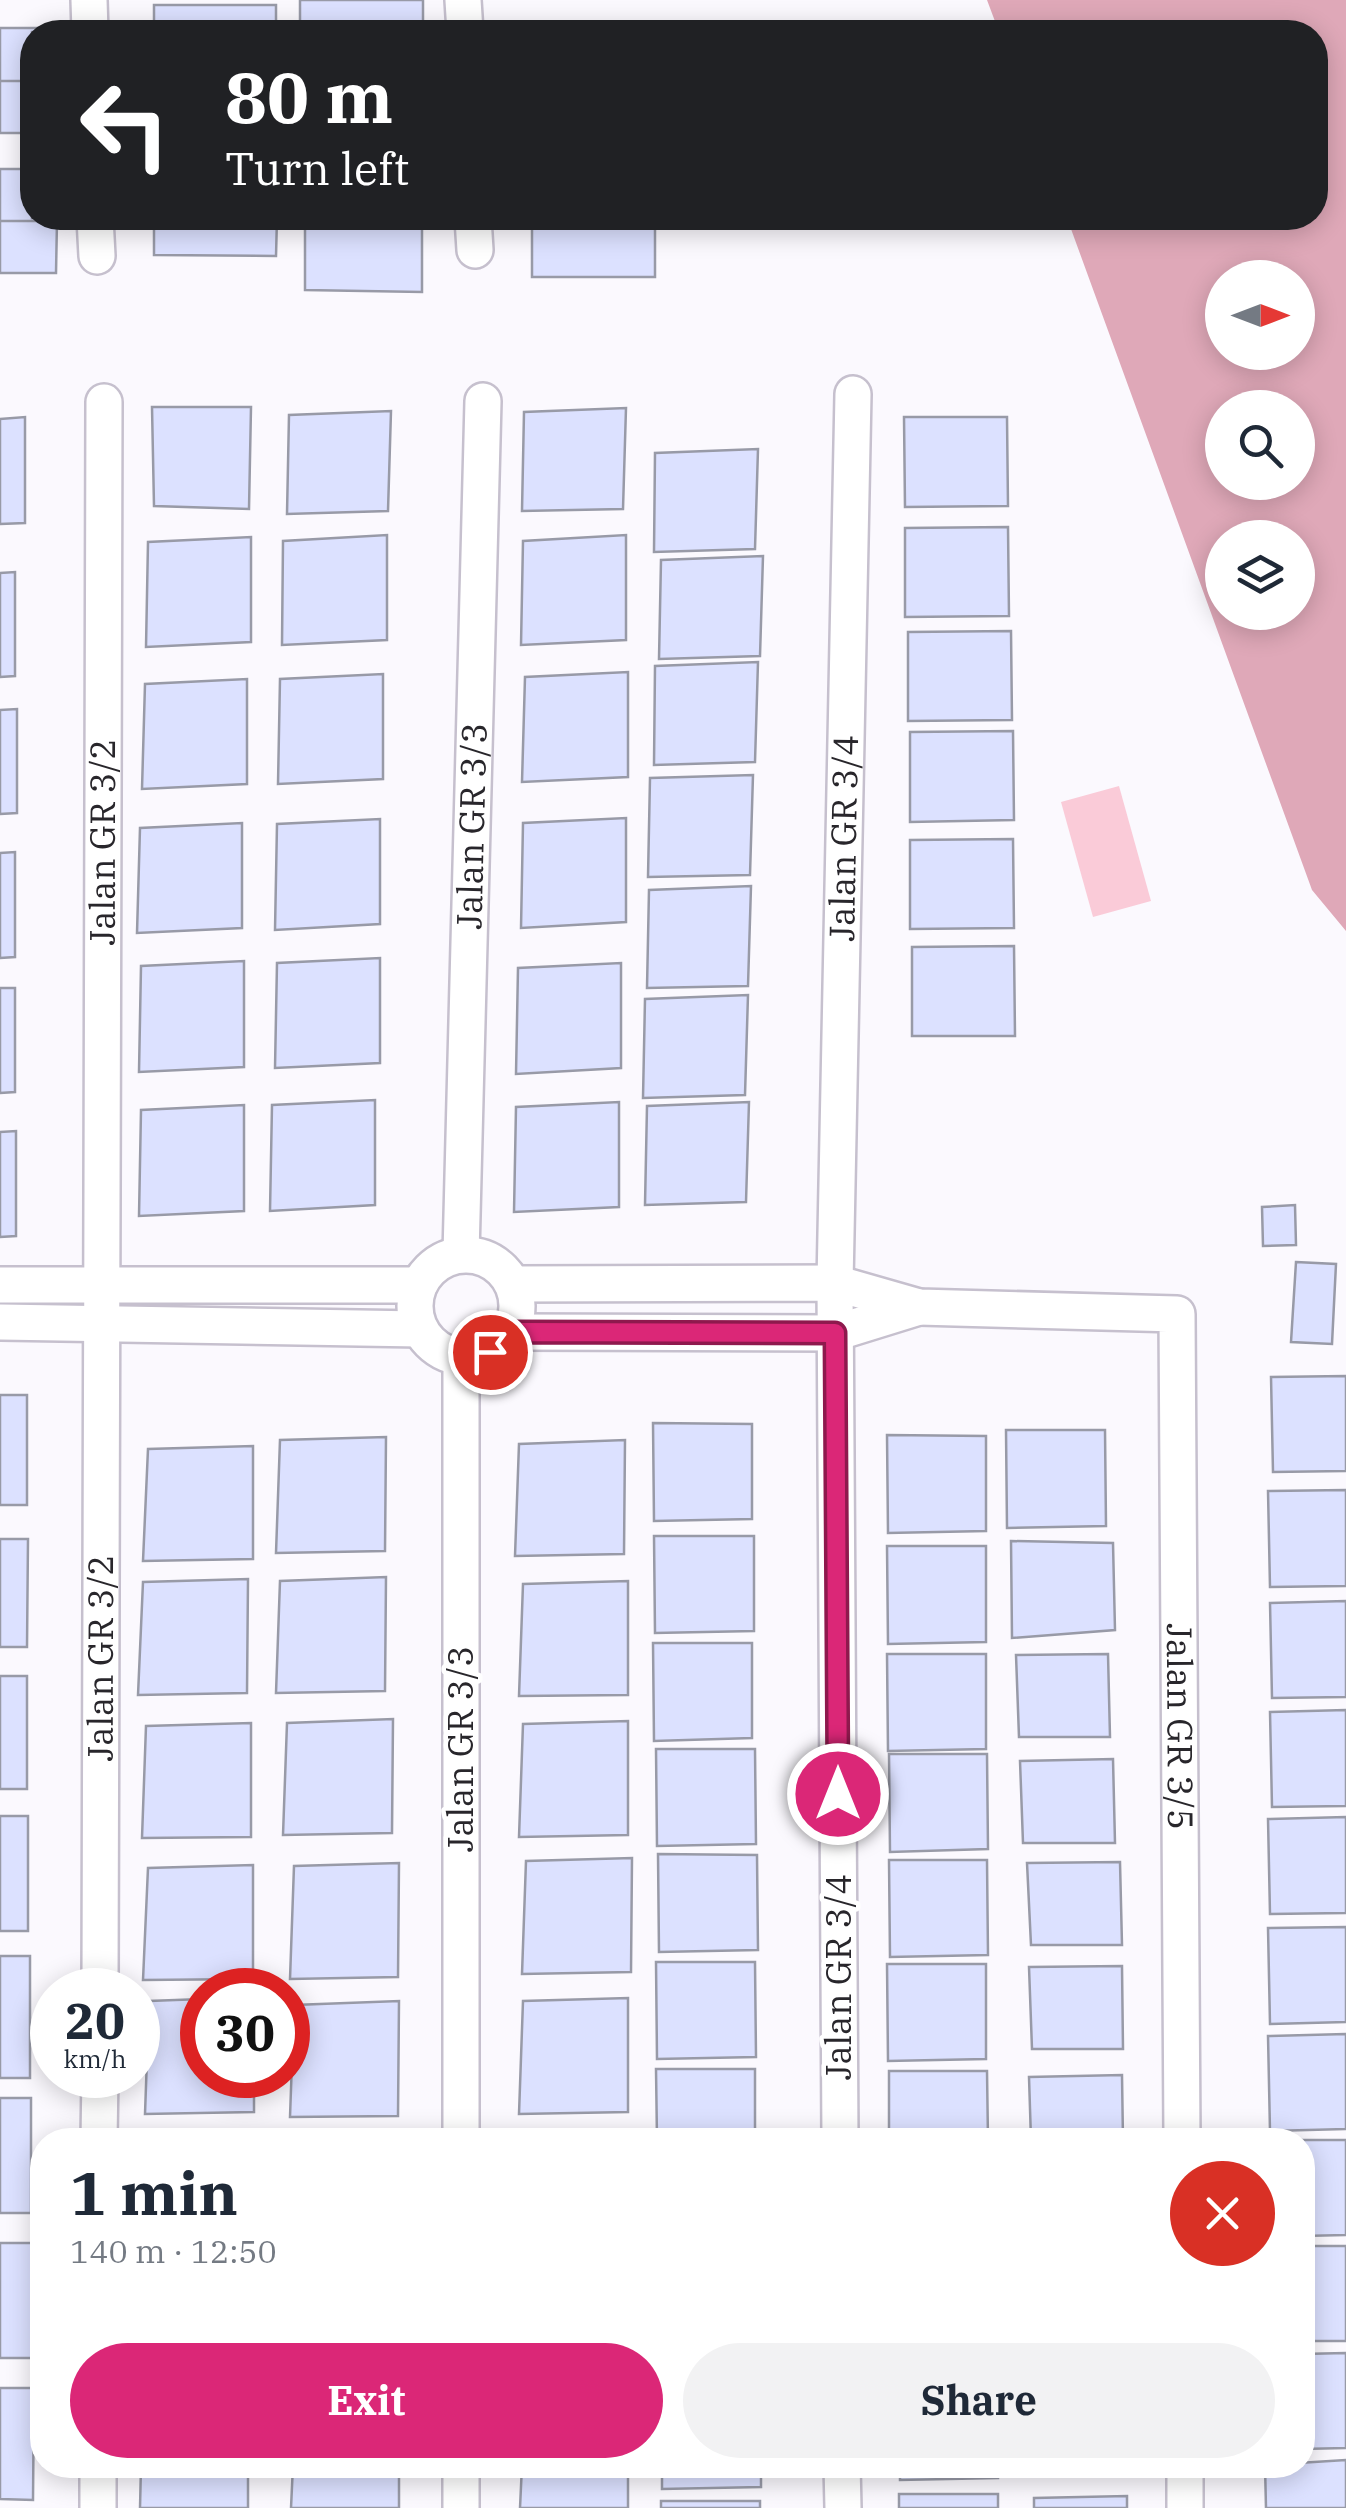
<!DOCTYPE html>
<meta charset="utf-8">
<style>
:root{--surface:#fff;--page:#f2f2f3;--text:#1f2937;--muted:#747a83;--accent:#db2777}
body{margin:0;font-family:"IBM Plex Serif",serif;background:var(--page);color:var(--text);height:100vh;display:flex;flex-direction:column;font-size:38px;white-space:nowrap}
*{box-sizing:border-box;margin:0}
p{font-size:32px;color:var(--muted)}
.icon{flex:none;width:55px;height:55px;fill:none;stroke:currentColor;stroke-width:2;stroke-linecap:round;stroke-linejoin:round}
.map{position:relative;flex:1;overflow:hidden}
.drawer{position:absolute;left:30px;top:2128px;width:1285px;height:350px;display:flex;flex-direction:column;background:var(--surface);border-radius:40px;box-shadow:0 5px 25px #0003}
.drawer>*{flex:none}
.top-card{position:absolute;left:20px;top:20px;width:1308px;height:210px;border-radius:40px;box-shadow:0 5px 25px #0003;background:#202124;color:#fff;overflow:hidden}
.needle{width:65px;rotate:90deg}
.buttons{position:absolute;left:1205px;top:260px;display:grid;gap:20px}
.buttons a{display:grid;place-items:center;width:110px;height:110px;border-radius:50%;background:var(--surface);box-shadow:0 5px 25px #0003;font-size:50px}
.speed{position:absolute;left:30px;top:1968px;display:flex;gap:20px;font-size:50px;font-weight:700;text-align:center}
.speed>*{display:grid;place-content:center;width:130px;height:130px;border-radius:50%;background:var(--surface);box-shadow:0 5px 25px #0003;line-height:1}
.speed small{font-size:25px;font-weight:400}
.speed .limit{border:15px solid #d22;background:#fff;color:#111}
.pin{position:absolute;display:grid;place-items:center;width:85px;height:85px;color:#fff;margin:-42px;border:5px solid #fff;border-radius:50%;box-shadow:0 2px 10px #0007}
.me{position:absolute;width:110px;margin:-55px;rotate:0deg;stroke-linejoin:round;filter:drop-shadow(0 0 8px #0008)}
.turn{display:flex;align-items:center;gap:35px;height:210px;padding:0 40px;font-size:45px}
.turn .icon{width:130px;height:130px;stroke-width:2.5}
.turn b{display:block;font-size:70px;line-height:85px}
.round{display:grid;place-items:center;flex:none;width:105px;height:105px;border-radius:52px;background:var(--page)}
.overview{display:flex;align-items:center;justify-content:space-between;height:170px;padding:0 40px}
h1{font-size:60px;font-weight:700;line-height:75px}
.cta{display:flex;gap:20px;margin-top:auto;padding:20px 40px}
.cta a{flex:1;height:115px;border-radius:60px;background:var(--accent);color:#fff;font-size:40px;font-weight:700;line-height:115px;text-align:center}
.cta a+a{background:var(--page);color:var(--text)}
.map>svg:first-child{display:block}
.green{fill:#facbd8}
.forest{fill:#dfa8b8;fill-rule:evenodd}
.building{fill:#dce1ff;stroke:#989aa7;stroke-width:2.5}
.lines{fill:none;stroke-linecap:round;stroke-linejoin:round}
.minor-casing{stroke:#c6c0ce;stroke-width:40}
.minor{stroke:#fff;stroke-width:35}
.route-casing{stroke:#8e194d;stroke-width:25}
.route{stroke:#db2777;stroke-width:18}
.labels{text-anchor:middle;stroke-width:9;stroke-linejoin:round;paint-order:stroke}
.street-label{font-size:35px;fill:#28262b;stroke:#fff}
</style>
<div class="map">
<svg width="1346" height="2508" viewBox="0 0 1346 2508">
<rect width="100%" height="100%" fill="#fbf9fe"/>
<path class="green" d="M1119 786 1151 901 1093 917 1061 802Z"/>
<path class="forest" d="M987 0H1346V931L1312 890 1067 218H1315V32H999ZM1222 278H1298V352H1222ZM1222 408H1298V482H1222ZM1222 538H1298V612H1222Z"/>
<path class="building" d="M300 0H423V29L300 28Z
M154 5H276V32H154Z
M0 28H56V32H32V81H0Z
M0 81H32V133H0Z
M0 169H32V218H57V221H0Z
M154 218H277L276 256 154 255Z
M305 218H422V292L305 290Z
M532 218H655V225H532Z
M0 221H57L56 273H0Z
M532 225H655V277H532Z
M152 407H251L249 509 154 506Z
M626 408 623 509 522 511 524 412Z
M391 411 388 511 287 514 289 415Z
M25 417V523L0 524V419Z
M904 417H1007L1008 506 905 507Z
M758 449 755 549 654 552 655 453Z
M1008 527 1009 616 905 617V528Z
M387 535V640L282 645 283 541Z
M626 535V640L521 645 523 541Z
M251 537V642L146 647 148 542Z
M763 556 760 656 659 659 661 560Z
M15 572V676L0 677V573Z
M1011 631 1012 720 908 721V632Z
M758 662 755 762 654 765 655 666Z
M628 672V777L522 782 525 677Z
M383 674V779L278 784 280 679Z
M247 679V784L142 789 145 684Z
M17 709V813L0 814V710Z
M1013 731 1014 820 910 822V732Z
M753 775 750 875 648 877 650 778Z
M626 818V922L521 928 523 823Z
M380 819V924L275 930 277 824Z
M242 823V928L137 933 140 828Z
M1013 839 1014 928 910 929V840Z
M15 852V957L0 958V853Z
M751 886 748 986 647 988 649 890Z
M1014 946 1015 1036H912V947Z
M380 958V1063L275 1068 277 963Z
M244 961V1067L139 1072 141 966Z
M621 963V1068L516 1074 518 968Z
M0 988H15V1092L0 1093Z
M748 995 745 1095 643 1098 645 999Z
M375 1100V1205L270 1211 272 1105Z
M619 1102V1207L514 1212 516 1107Z
M749 1102 746 1202 645 1205 647 1106Z
M244 1105V1211L139 1216 141 1110Z
M16 1131V1236L0 1237V1132Z
M1295 1205 1296 1245 1263 1246 1262 1207Z
M1296 1262 1336 1264 1332 1344 1291 1342Z
M1346 1376V1471L1273 1472 1271 1377Z
M0 1395H27V1505H0Z
M653 1423 752 1424V1519L654 1521Z
M1006 1430H1105L1106 1526 1007 1528Z
M887 1435 986 1436V1531L888 1533Z
M386 1437 385 1551 276 1553 280 1440Z
M625 1440 624 1554 515 1556 519 1444Z
M253 1446V1559L143 1561 148 1449Z
M1346 1490V1586L1270 1587 1268 1491Z
M654 1536H754V1631L655 1633Z
M0 1539H28L27 1647H0Z
M1011 1541 1113 1543 1115 1630 1012 1638Z
M887 1546H986V1642L888 1644Z
M386 1577 385 1691 276 1693 280 1581Z
M248 1579 247 1693 138 1695 143 1582Z
M628 1581V1695L519 1696 523 1584Z
M1346 1601V1697L1272 1698 1270 1603Z
M653 1643H752V1738L654 1741Z
M887 1654H986V1749L888 1751Z
M1108 1654 1110 1737H1019L1016 1655Z
M0 1676H27V1789H0Z
M1346 1710V1806L1272 1807 1270 1712Z
M393 1719 392 1833 283 1835 287 1723Z
M628 1721V1835L519 1837 523 1724Z
M251 1723V1837L142 1838 146 1726Z
M656 1749H755L756 1844 657 1846Z
M889 1754H987L988 1849 890 1852Z
M1113 1759 1115 1843H1023L1020 1761Z
M0 1816H28V1931H0Z
M1346 1817V1913L1270 1914 1268 1819Z
M658 1854 757 1855 758 1950 659 1952Z
M632 1858 631 1972 522 1974 526 1861Z
M889 1860H987L988 1955 890 1957Z
M1120 1862 1122 1945H1031L1027 1863Z
M399 1863 398 1977 290 1979 294 1866Z
M253 1865V1979L143 1980 148 1868Z
M1346 1927V2022L1270 2024 1268 1928Z
M0 1956H30V2078H0Z
M656 1962H755L756 2057 657 2059Z
M887 1964H986V2059L888 2061Z
M1122 1966 1123 2049H1032L1029 1967Z
M628 1998V2112L519 2114 523 2001Z
M202 1999V2075H254V2112L145 2114 149 2001Z
M399 2001 398 2116 290 2117 294 2005Z
M1346 2034V2129L1270 2131 1268 2036Z
M656 2069H755V2140H657Z
M889 2071H987L988 2140H889Z
M1122 2075 1123 2140H1031L1029 2077Z
M0 2098H31V2213H0Z
M1302 2140H1346V2235L1302 2236Z
M0 2243H32V2358H0Z
M1302 2246H1346V2341H1302Z
M1346 2353V2448L1302 2449V2354Z
M0 2388H34L33 2500 0 2499Z
M1346 2460V2508H1266L1265 2465Z
M141 2465H248V2508H140Z
M293 2465H399V2508H291Z
M522 2465H628V2508H520Z
M662 2465H761V2487L662 2489Z
M900 2465H998V2478L900 2480Z
M1033 2465H1125V2475H1034Z
M899 2494H998V2508H899Z
M1127 2496V2508H1034V2498Z
M661 2501H760V2508H661Z"/>
<g class="lines">
<g class="minor-casing">
<g id="minor">
<path d="M89 0 90 32"/>
<path d="M463 0 465 32"/>
<path d="M95 218 97 256"/>
<path d="M473 218 475 250"/>
<path id="s1" d="M461 1254 483 401"/>
<circle cx="466" cy="1306" r="51"/>
<path id="s2" d="M513 1284 835 1283 919 1307 1177 1314 1182 2140"/>
<path d="M0 1285H419"/>
<path d="M0 1322 420 1329"/>
<path d="M511 1332 835 1333 919 1307"/>
<path d="M461 1358V2140"/>
<path id="s3" d="M100 1990 104 402"/>
<path d="M99 2140 100 2075"/>
<path id="s4" d="M840 2140 835 1283 853 394"/>
<path d="M461 2465V2508"/>
<path d="M842 2465 843 2508"/>
<path d="M1185 2465V2508"/>
<path d="M98 2508V2465"/>
</g>
</g>
<use href="#minor" class="minor"/>
</g>
<g class="lines">
<g class="route-casing">
<path id="route" d="M490 1352 512 1332 835 1333 838 1794"/>
</g>
<use href="#route" class="route"/>
</g>
<g class="labels">
<g class="street-label">
<text dy="12" stroke="none"><textPath href="#s1" startOffset="428">Jalan GR 3/3</textPath></text>
<text dy="12" stroke="none"><textPath href="#s4" startOffset="1302">Jalan GR 3/4</textPath></text>
<text dy="12" stroke="none"><textPath href="#s3" startOffset="1148">Jalan GR 3/2</textPath></text>
<text dy="12" stroke="none"><textPath href="#s3" startOffset="332">Jalan GR 3/2</textPath></text>
<text dy="12" stroke="none"><textPath href="#s2" startOffset="1080">Jalan GR 3/5</textPath></text>
<text transform="translate(461 1749) rotate(-90)" y="12">Jalan GR 3/3</text>
<text transform="translate(839 1977) rotate(-90)" y="12">Jalan GR 3/4</text>
</g>
</g>
</svg>
<div class="buttons">
<a><svg class="needle" viewBox="-14 -14 28 28"><path d="M0-13l5 13h-10z" fill="#e53935"/><path d="M0 13l5-13h-10z" fill="#747a83"/></svg></a>
<a><svg class="icon" aria-label="search" viewBox="0 0 24 24"><circle cx="10" cy="10" r="6"/><path d="M15 15l6 6"/></svg></a>
<a><svg class="icon" aria-label="layers" viewBox="0 0 24 24"><path d="M12 4l9 5-9 5-9-5zM3 14l9 5 9-5"/></svg></a>
</div>
<div class="speed"><div>20<small>km/h</small></div><div class="limit">30</div></div>
<div class="pin" style="left:490px;top:1352px;background:#d93025"><svg class="icon" aria-label="arrive" viewBox="0 0 24 24"><path d="M6 21V4h12l-3 4 3 4H6"/></svg></div>
<svg class="me" style="left:838px;top:1794px" viewBox="-20 -20 40 40"><circle r="17" fill="#db2777" stroke="#fff" stroke-width="3"/><path d="M0-11L8 9 0 5-8 9z" fill="#fff"/></svg>
<div class="top-card">
<div class="turn"><svg class="icon" aria-label="left" viewBox="0 0 24 24"><path d="M17 20v-9H6M10 6l-5 5 5 5"/></svg><div><b>80 m</b>Turn left</div></div>
</div>
<section class="drawer">
<div class="overview"><div><h1>1 min</h1><p>140 m · 12:50</p></div><a class="round" style="background:#d93025;color:#fff"><svg class="icon" aria-label="close" viewBox="0 0 24 24"><path d="M6 6l12 12M18 6L6 18"/></svg></a></div>
<div class="cta"><a>Exit</a><a>Share</a></div>
</section>
</div>
